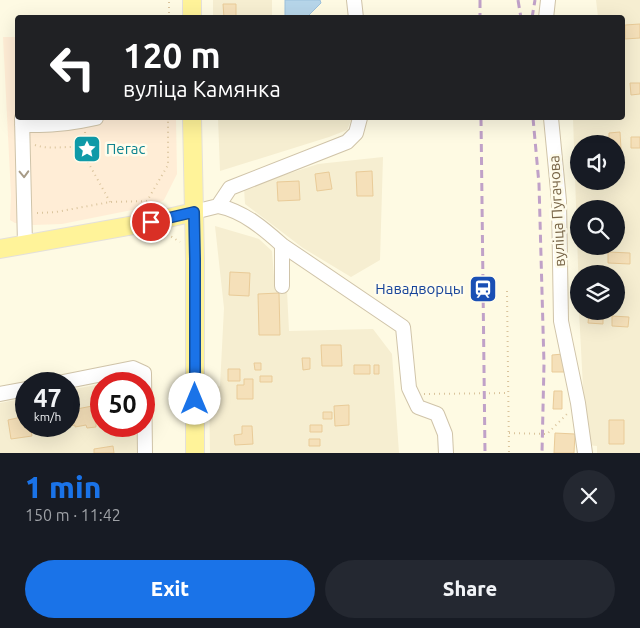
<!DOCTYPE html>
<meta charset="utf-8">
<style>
:root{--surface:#171b24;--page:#242831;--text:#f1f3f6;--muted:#9ea1a6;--accent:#1a73e8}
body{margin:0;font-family:Ubuntu,sans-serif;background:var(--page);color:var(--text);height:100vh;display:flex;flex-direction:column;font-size:19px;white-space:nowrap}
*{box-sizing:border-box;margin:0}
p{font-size:16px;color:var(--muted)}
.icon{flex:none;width:28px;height:28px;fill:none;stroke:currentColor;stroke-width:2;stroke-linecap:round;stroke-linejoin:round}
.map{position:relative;height:453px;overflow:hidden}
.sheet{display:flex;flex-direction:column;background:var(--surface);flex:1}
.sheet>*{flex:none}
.guide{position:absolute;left:15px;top:15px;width:610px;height:105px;border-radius:5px;box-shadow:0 5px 20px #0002;background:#202124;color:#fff;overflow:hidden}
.fabs{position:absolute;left:570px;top:135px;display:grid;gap:10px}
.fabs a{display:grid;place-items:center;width:55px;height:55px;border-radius:50%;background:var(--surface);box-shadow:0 5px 20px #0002;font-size:25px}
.speed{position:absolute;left:15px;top:372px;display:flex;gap:10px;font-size:25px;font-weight:700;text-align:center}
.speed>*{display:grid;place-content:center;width:65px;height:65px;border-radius:50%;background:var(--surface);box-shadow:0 5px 20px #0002;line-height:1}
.speed small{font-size:12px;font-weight:400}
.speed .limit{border:8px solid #d22;background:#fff;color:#111}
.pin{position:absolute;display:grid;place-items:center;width:42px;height:42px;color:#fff;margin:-21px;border:2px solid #fff;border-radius:50%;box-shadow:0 1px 5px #0007}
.me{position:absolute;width:55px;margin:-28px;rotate:0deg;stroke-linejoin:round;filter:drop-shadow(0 0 4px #0008)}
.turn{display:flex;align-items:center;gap:18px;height:105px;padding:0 25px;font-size:22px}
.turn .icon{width:65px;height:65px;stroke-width:2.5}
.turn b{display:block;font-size:35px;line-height:42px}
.round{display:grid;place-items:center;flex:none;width:52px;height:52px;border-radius:26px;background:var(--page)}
.headline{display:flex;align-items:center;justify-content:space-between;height:85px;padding:0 25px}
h1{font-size:30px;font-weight:800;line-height:38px;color:var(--accent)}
.action{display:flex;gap:10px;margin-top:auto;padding:10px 25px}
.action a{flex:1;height:58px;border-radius:30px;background:var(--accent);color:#fff;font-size:20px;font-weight:800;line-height:58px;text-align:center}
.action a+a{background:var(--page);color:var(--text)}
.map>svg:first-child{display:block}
.residential{fill:#f6eed1;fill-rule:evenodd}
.commercial{fill:#ffedd6}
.water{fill:#b6d5e9;stroke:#9cc1db}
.building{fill:#f5e0b9;stroke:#e9cb98}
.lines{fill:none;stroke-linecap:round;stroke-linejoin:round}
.minor-casing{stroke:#d0c4a9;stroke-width:16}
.major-casing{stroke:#e4e0da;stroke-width:20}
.path{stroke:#dac49c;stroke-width:2;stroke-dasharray:1 4;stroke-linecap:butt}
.minor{stroke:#fff;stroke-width:14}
.major{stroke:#fff399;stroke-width:18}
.rail{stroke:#c0a1c8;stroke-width:3;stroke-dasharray:8 5;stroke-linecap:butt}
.oneway{stroke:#a79b87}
.route-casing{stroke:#114b97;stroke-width:12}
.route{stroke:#1a73e8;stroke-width:9}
.labels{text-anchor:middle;stroke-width:5;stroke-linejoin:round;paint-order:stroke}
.culture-label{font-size:15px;fill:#0d838f;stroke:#fffceb;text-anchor:start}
.street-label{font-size:15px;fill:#786547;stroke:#fffceb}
.transit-label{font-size:15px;fill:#164399;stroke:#fffceb;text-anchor:end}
</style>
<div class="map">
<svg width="640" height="453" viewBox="0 0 640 453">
<rect width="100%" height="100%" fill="#fefae3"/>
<path class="residential" d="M213 0H272V17H213Z
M596 0H640V453H597V446L586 445 579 311H616V274H579V294L573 118H622V18L598 17ZM579 144H616V181H579ZM579 209H616V246H579Z
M218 118H352L347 130 329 137 220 171Z
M383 157 380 260 351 277 303 248 245 204 244 188 318 164Z
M215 226 259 239 272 251 275 289 287 291 289 331 373 329 392 354 399 453H210L209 389 220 386 224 308Z
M101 384V426H137V453H0V403L26 398V426H69V390Z"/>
<path class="commercial" d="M3 37H17L18 118H176L177 174 164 200 152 206 62 224 34 225 15 223 10 220 11 195Z"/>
<path class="water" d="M285 0H320L321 3 307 17H285Z"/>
<path class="building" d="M223 4H236V18H224Z
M640 24V38L625 39V25Z
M630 83H640V94L631 95Z
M620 132 621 149H616V144H609V133Z
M631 137H640V148H631Z
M372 171 373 196H357L356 172Z
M329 172 332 189 317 191 315 174Z
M299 181 300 200 278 201 277 182Z
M608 252 630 253V264L608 263Z
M230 272 250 273 249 296 229 295Z
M279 293 280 335H259L258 294Z
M589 313 603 314V324L588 323Z
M612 316 629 317 628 327 612 326Z
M321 345H341L342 366H322Z
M563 354 564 372H552V355Z
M302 358H310V369L303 370Z
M254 363H261V370H255Z
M354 365H370V374H354Z
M374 365H379V374H374Z
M228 369H240V381H228Z
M260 376H272V382H260Z
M244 379H253V399H237V385H244Z
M554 391H562V409H553Z
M97 405 100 422 96 423V427L87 428 86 425 75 427V425L69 426V413H73L72 410Z
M349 405V425L335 426 334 406Z
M323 412H332V419H323Z
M26 416V426H30L32 436 11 439 8 420Z
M609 420H624V444H609Z
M310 425H322V432H310Z
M242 426H252L253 444 235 445 234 435 242 434Z
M555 433 575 434 574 453H554Z
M309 439H320V446H309Z
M113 446 114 453H94V449Z"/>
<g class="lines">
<g class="minor-casing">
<path id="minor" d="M354 0 356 18
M546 18 548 0
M22 118 25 244
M551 118 559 201 561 321 578 403 585 453
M81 121 96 118
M22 125C42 125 61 125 81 121V118
M218 206C243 211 263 228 282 245V253
M194 212 218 206 230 188 347 142 356 133 360 118
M282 286V245L403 327 409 388 418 407 437 414 445 434 446 453
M53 384 133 368 144 373 145 453
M0 394 26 389"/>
</g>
<g class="major-casing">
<path id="major" d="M192 0V18
M192 118 195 259V453
M0 249 151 222 194 212"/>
</g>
<path class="path" d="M169 18V0
M85 132 86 142
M35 145C49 150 65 146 80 147
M84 155 89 153 91 149 90 144 86 142 82 144 80 147V151L84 155 110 202
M37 213 56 212 110 202 147 201 168 165V118
M167 234 180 242
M507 291 509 453
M424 394 508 393
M175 398 181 387
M509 433 547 434 568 413"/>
<use href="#minor" class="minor"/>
<use href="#major" class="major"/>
<path class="rail" d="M480 0V18
M518 0 521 18
M532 18 535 0
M481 118 485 453
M533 118 539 184 544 364 542 453"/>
</g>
<defs><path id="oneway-chevron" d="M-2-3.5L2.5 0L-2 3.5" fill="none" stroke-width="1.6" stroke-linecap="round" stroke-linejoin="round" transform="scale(1.25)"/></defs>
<use class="oneway" href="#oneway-chevron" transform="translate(24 174) rotate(88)"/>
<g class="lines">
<g class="route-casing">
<path id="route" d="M151 222 194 212 195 259V399"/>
</g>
<use href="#route" class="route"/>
</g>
<defs>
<g id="sight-square" transform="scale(1.4375)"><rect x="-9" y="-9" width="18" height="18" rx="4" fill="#0f9aa8" stroke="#fffceb"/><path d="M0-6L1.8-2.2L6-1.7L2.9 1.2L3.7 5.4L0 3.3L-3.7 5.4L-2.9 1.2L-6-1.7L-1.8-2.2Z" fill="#fff"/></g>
<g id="station-square" transform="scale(1.4375)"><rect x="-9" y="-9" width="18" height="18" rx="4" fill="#1a4fb4" stroke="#fffceb"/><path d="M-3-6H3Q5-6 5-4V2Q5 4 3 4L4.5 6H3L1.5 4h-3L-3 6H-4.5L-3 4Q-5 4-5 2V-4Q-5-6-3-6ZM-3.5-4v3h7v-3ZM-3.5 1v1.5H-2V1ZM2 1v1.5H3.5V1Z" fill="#fff"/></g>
</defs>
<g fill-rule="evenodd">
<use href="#sight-square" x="87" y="149"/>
<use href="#station-square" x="483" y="289"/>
</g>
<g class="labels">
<g class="culture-label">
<text x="106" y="154">Пегас</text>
</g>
<g class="street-label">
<text transform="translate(557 211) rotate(-93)" y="5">вуліца Пугачова</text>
</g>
<g class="transit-label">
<text x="464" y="294">Навадворцы</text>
</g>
</g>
</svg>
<div class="fabs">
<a><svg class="icon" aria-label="sound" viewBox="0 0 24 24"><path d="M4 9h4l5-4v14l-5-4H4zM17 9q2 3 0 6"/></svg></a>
<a><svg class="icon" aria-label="search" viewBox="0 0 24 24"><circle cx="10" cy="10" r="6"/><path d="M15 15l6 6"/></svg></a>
<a><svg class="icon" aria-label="layers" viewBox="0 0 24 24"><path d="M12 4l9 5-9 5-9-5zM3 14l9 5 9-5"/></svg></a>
</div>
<div class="speed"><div>47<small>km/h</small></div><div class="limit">50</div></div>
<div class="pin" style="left:151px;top:222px;background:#d93025"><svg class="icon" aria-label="arrive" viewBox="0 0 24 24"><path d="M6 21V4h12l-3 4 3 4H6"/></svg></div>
<svg class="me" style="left:195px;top:399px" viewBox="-20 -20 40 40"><circle r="19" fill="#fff"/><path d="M0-13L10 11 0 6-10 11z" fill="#1a73e8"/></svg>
<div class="guide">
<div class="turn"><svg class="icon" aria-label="left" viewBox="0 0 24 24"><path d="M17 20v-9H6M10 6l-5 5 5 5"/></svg><div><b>120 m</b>вуліца Камянка</div></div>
</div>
</div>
<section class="sheet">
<div class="headline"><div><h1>1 min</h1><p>150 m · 11:42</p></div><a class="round"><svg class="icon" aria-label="close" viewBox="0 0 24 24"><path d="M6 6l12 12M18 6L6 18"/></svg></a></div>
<div class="action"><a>Exit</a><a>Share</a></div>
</section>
